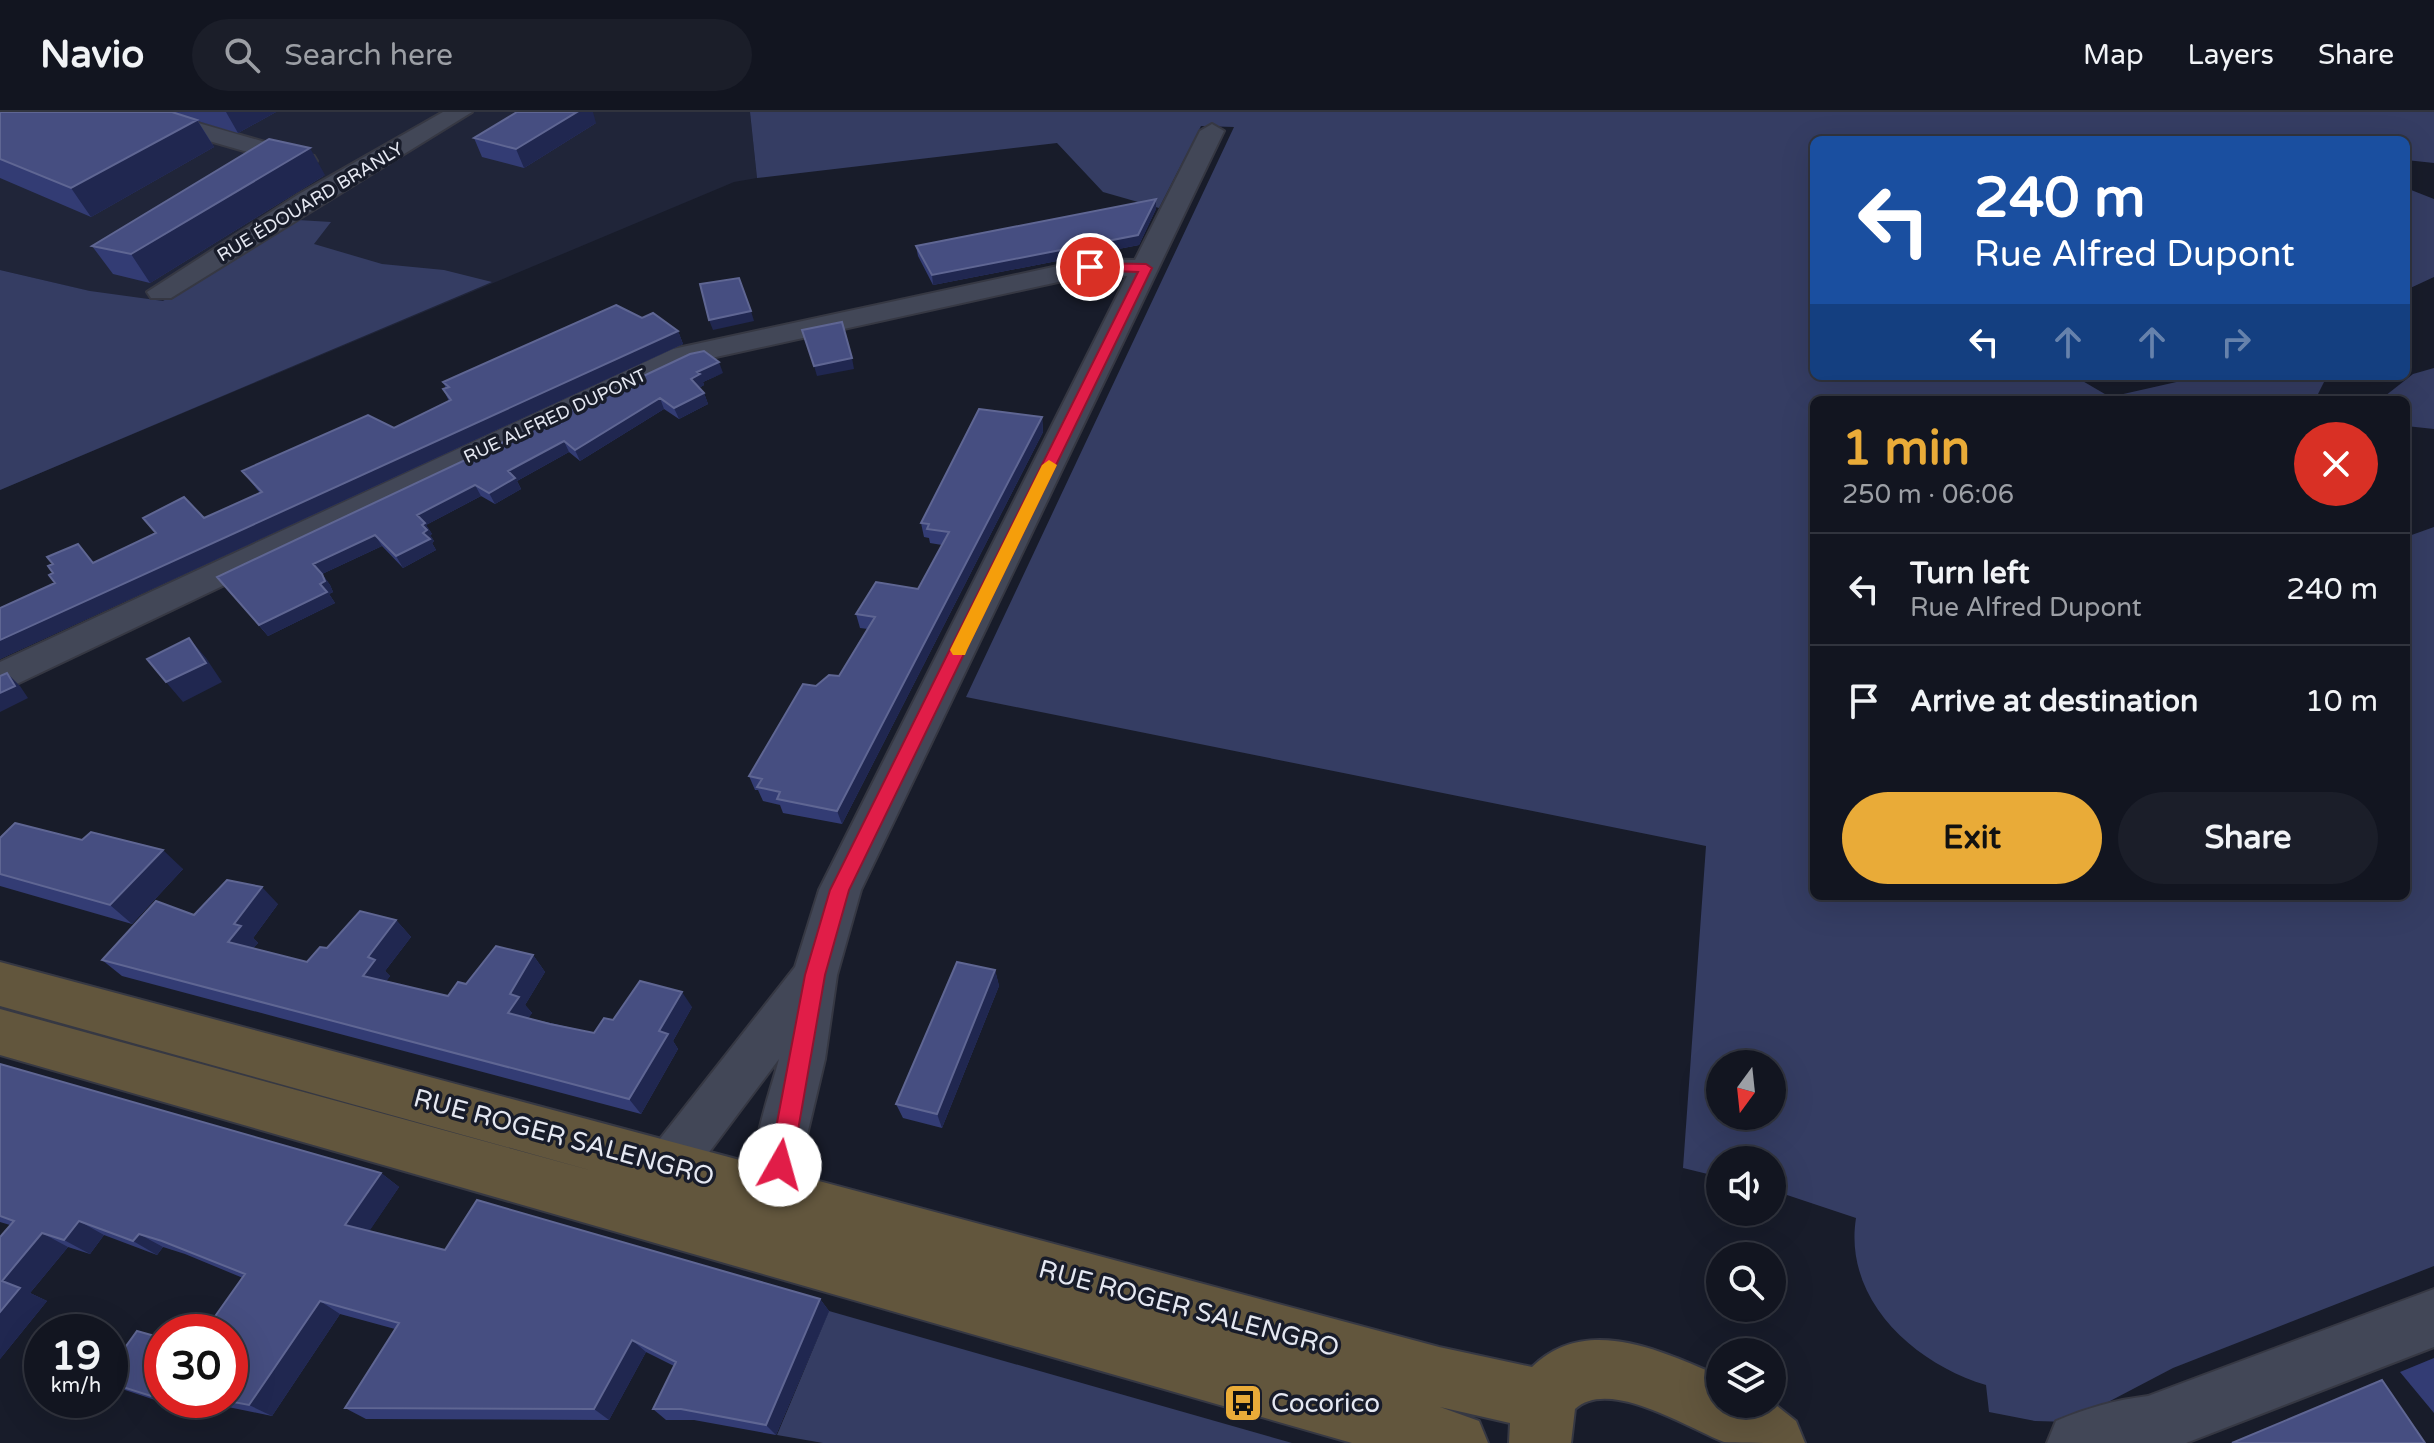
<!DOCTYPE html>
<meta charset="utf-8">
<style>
:root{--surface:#121520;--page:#1b1e29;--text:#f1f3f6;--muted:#9c9fa5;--line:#31343e;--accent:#e9ab38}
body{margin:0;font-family:"Varela Round",sans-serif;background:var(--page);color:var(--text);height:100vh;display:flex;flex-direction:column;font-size:30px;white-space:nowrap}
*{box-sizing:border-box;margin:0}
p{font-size:26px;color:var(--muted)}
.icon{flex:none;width:44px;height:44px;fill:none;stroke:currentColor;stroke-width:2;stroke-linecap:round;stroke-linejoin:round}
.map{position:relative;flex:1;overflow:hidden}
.panel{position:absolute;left:1810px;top:284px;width:600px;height:504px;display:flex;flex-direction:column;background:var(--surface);border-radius:12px;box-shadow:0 8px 32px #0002,0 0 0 2px var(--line)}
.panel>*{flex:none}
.banner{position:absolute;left:1810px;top:24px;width:600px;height:244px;border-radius:12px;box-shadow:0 8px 32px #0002,0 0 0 2px var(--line);background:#1a4fa0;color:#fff;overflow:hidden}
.needle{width:52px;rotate:195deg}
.fabs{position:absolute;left:1706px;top:938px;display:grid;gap:16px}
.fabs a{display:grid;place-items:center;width:80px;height:80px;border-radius:50%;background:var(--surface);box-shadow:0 8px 32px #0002,0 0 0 2px var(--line);font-size:40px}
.speed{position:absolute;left:24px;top:1202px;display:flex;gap:16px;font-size:40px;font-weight:700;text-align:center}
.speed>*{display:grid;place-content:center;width:104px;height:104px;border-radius:50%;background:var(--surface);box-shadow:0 8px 32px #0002,0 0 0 2px var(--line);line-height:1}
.speed small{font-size:20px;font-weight:400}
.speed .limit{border:12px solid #d22;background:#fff;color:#111}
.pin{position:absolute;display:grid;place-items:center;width:68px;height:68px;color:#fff;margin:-34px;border:4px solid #fff;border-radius:50%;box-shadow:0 2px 8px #0007}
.me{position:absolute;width:88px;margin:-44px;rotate:7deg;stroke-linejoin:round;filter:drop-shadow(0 0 6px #0008)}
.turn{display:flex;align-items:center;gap:28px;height:168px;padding:0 32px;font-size:36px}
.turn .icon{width:104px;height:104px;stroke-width:2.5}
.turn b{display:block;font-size:56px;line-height:68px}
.lanes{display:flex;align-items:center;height:76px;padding:0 32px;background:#0003;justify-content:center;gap:40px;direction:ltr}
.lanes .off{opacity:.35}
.round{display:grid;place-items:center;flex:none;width:84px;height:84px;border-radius:42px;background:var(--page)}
.headline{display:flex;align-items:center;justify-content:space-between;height:136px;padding:0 32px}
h1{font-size:48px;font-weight:700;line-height:60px;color:var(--accent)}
.action{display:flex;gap:16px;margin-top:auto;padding:16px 32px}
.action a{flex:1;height:92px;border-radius:48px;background:var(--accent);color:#111;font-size:32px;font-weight:700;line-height:92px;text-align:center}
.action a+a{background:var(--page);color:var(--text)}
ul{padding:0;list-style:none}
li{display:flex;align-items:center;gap:24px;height:112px;padding:0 32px;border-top:2px solid var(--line)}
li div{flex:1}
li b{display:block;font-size:30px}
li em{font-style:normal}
header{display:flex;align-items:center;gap:48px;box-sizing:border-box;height:112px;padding:0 40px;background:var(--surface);border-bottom:2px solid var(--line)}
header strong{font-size:38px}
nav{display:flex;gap:44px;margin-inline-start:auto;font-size:28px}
.search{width:560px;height:72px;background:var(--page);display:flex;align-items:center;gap:20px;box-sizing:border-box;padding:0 28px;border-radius:44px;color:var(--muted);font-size:30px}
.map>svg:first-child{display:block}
.built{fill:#202539}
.green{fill:#353d63;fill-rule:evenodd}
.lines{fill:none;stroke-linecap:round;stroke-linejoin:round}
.minor-casing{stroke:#363843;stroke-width:4}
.tertiary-casing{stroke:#363843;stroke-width:4}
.secondary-casing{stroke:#363843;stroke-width:4}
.minor{fill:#424757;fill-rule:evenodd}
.tertiary{fill:#424757;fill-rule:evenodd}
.secondary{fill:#62563d;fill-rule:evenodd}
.wall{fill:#333c74}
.shaded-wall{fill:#202750}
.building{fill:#464e81;stroke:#5f6693;stroke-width:2}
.route{fill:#e11d48;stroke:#92132f;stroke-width:2}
.slow{fill:#f59e0b}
.labels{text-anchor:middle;stroke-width:7;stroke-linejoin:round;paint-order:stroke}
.far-street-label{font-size:18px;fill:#e5e8f2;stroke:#181c2a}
.near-street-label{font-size:26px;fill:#e5e8f2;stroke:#181c2a}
.near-poi-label{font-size:26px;fill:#e5e8f2;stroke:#181c2a;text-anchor:start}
</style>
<header>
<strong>Navio</strong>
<div class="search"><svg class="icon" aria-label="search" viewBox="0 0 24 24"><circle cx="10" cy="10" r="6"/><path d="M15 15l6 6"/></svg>Search here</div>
<nav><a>Map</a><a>Layers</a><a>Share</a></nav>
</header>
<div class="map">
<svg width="2434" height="1331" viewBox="0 0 2434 1331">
<rect width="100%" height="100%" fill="#181c2a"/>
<path class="built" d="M0 0H750L757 66 734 70 0 378 89 179 0 158Z"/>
<path class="green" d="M750 0H2434V51L2406 48V28H1814V264H2074L2110 285 2203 264H2327L2315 288H1814V784H2406V425L2434 415V1154L2173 1256 2070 1310 2035 1309 1989 1300 1986 1273C1915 1252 1843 1188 1856 1106L1772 1078V1048H1720V1065L1683 1056 1706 734 966 585 1234 15 1201 14 1159 96 1103 80 1057 31 757 66ZM1720 952H1772V1004H1720Z
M2406 76 2434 87V165L2406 178Z
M298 108 331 110 314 132 382 152 444 158 492 170 0 378V158L90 179 163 189Z
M2434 256V317L2406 314V288H2386L2385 284 2413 262Z
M829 1199 1292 1331H823L777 1323Z"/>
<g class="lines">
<g class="minor-casing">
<path id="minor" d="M122 0H160L314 44 317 49 314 54H296L126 5Z
M443 0H472L171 186H151L147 180 299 82Z
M1212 12 1224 19 861 778 837 863 825 947 807 1023 803 1083 796 1100 778 1107 760 1100C741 1055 767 993 779 947L686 1071 669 1078 652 1071 644 1054 652 1037 795 855 819 778 1127 164 1090 163 693 250 0 580V550L673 237 1090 147 1135 148 1200 19Z"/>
</g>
<g class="tertiary-casing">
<path id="tertiary" d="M2434 1177V1235L2186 1331H2047L2056 1309C2087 1296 2114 1288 2148 1284Z"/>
</g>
<g class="secondary-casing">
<path id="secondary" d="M0 850 1439 1235 1532 1255C1586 1202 1661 1239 1720 1264V1292L1772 1290 1796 1309 1805 1331C1785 1331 1741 1331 1724 1330 1688 1316 1609 1265 1575 1297L1571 1331H1509L1510 1311 1440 1295 1479 1309 1488 1331H1352L0 943V897L593 1059 0 894Z"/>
</g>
<use href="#minor" class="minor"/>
<use href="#tertiary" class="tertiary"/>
<use href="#secondary" class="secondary"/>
</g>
<path class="wall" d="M0 0H276L238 21 198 9 214 35 91 105 0 66Z
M596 11 524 56 482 45 474 26Z
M325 63 150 171 113 162 92 134Z
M1156 97 1139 133 933 173 918 144 916 134Z
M642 206 678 219 683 232 0 547V496L55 471 94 450 204 406 260 381 242 359 394 316 449 289 443 277 446 276 443 270Z
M723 261 703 270 704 273 699 276 704 281 708 292 679 307 664 297 580 349 569 340 517 369 521 377 495 392 481 384 426 413 432 422 430 423 434 429 432 431 436 438 403 456 382 434 322 462 330 473 333 480 329 482 335 491 268 524 217 465Z
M1042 305 1043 320 842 712 783 701 780 693 763 689 758 678H755L749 664 816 574 839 564 868 517 860 516 856 502 918 477 942 433 930 431 929 426 924 425 921 411Z
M0 726 82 728 183 757 132 812 0 774Z
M278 792 253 826 258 831 253 836 307 850 327 836 396 808 411 825 385 859 390 864 386 869 448 884 466 872 533 843 545 860 525 893 532 901 528 906 594 921 613 908 692 895 673 929 678 937 641 1002 122 864 102 848 194 803Z
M995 858 999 874 942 1016 903 1006 896 992Z
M0 952 381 1061 399 1075 369 1119 445 1138 820 1187 829 1199 776 1323 694 1308H666L653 1297 674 1254 646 1240 609 1308 366 1307 345 1296 395 1217 340 1202 272 1304 194 1288H230L243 1166 185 1142 163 1135 157 1143 104 1123 90 1142 68 1135 30 1181 47 1189 0 1247 10 1113 0 1110Z
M110 1237 121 1241 162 1288 176 1295 110 1273Z
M2434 1246V1301L2400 1260Z"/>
<path class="shaded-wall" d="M226 0H276L238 21Z
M577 0H593L596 11 524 56 516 37Z
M197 8 214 35 91 105 71 76Z
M310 36 325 63 150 171 131 142Z
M1156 87V97L1139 133 933 173 932 163Z
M751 199 754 209 713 218 709 208Z
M678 219 683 232 0 547V528Z
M852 246 854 257 817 264 814 254Z
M719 250 723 261 703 270 704 273 695 278 691 267 697 260Z
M704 281 708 292 679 307 674 296Z
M660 286 664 297 580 349 575 338Z
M1042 305 1043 320 842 712 837 699Z
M564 329 569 340 517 369 521 377 495 392 489 381 508 359Z
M475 373 481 384 426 413 432 422 430 423 434 429 432 431 436 438 403 456 396 444 423 421 417 403Z
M375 423 382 434 322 462 330 473 333 480 329 482 335 491 268 524 259 513 320 472 313 452Z
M189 526 206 546 222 570 183 590 166 570Z
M7 561 20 574 28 586 0 600V581Z
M163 738 183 757 132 812 110 793Z
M262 775 278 792 253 826 258 831 245 846 228 830 234 812Z
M396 808 411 825 385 859 390 864 379 880 363 864 368 845Z
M533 843 545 860 525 893 532 901 522 916 508 901 510 882Z
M995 858 999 874 942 1016 937 1002Z
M682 880 692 895 673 929 678 937 641 1002 629 987 659 919Z
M381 1061 399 1075 364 1127 345 1113Z
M79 1109 104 1123 90 1142 64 1128Z
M42 1121 68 1135 30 1181 47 1189 0 1247V1200L2 1169Z
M139 1122 163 1135 157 1143 133 1129Z
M820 1187 829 1199 776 1323 766 1313Z
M320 1189 340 1202 272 1304 249 1293Z
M632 1228 646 1240 609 1308 594 1297Z
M162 1277V1288H188L176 1295 151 1284Z"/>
<path class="building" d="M0 0H172L197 8 71 76 0 47Z
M517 0H577L516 37 474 26Z
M269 27 310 36 131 142 92 134Z
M1156 87 1138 123 932 163 916 134Z
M739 166 751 199 709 208 700 172Z
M616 193 642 206 653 201 678 219 0 528V496L55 471 49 463 53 461 48 454 53 452 47 445 78 432 93 451 156 421 143 406 184 385 204 406 262 380 242 359 368 303 394 316 451 288 443 277 449 275 443 270Z
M842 210 852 246 814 254 802 218Z
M704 239 719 250 697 260 700 262 691 267 704 281 674 296 660 286 575 338 564 329 508 359 515 366 489 381 475 373 417 403 425 411 422 413 427 418 423 421 430 427 396 444 375 423 313 452 322 462 325 469 320 472 327 480 259 513 217 465 690 242Z
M979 297 1042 305 837 699 777 687 780 680 757 675 762 667 749 664 803 572 816 574 829 563 839 564 875 505 856 502 876 470 918 477 949 420 927 417 929 412 921 411Z
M189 526 206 551 166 570 147 547Z
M7 561 15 574 0 581V564Z
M15 711 82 728 91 720 163 738 110 793 0 762V726Z
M227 768 262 775 234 812 241 814 228 830 307 850 320 835 327 836 360 799 396 808 368 845 375 848 363 864 448 884 458 870 466 872 496 834 533 843 510 882 519 885 508 901 550 912 594 921 604 906 613 908 640 869 682 880 659 919 668 922 629 987 102 848 156 789 194 803Z
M957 850 995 858 937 1002 896 992Z
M0 952 381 1061 345 1113 445 1138 477 1088 820 1187 766 1313 681 1297H653L676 1250 632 1228 594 1297 345 1296 399 1211 320 1189 249 1293 223 1288H230V1220H204L245 1162 162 1129 139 1122 133 1129 79 1109 64 1128 42 1121 2 1169 20 1176 0 1200V1125L14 1109 0 1104Z
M137 1219 162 1226V1277L151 1284 110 1271V1237L121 1241Z
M2382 1268 2425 1331H2232Z"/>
<path class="route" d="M1090 151 1146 152 1152 156 849 778 825 863 792 1053 788 1060 780 1064 772 1060 769 1053 805 863 830 778 1138 160 1086 158 1084 155Z"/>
<path class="slow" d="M1049 348 1057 353 967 538 965 543H953L950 538 1042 353Z"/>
<defs>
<g id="bus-square" transform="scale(2)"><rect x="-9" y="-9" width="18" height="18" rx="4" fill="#e9ab38" stroke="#181c2a"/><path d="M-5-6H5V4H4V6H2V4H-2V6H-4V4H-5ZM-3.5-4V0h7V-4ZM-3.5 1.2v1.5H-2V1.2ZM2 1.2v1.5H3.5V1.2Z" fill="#111"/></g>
</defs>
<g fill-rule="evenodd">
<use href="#bus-square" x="1243" y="1291"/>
</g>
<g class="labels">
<g class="far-street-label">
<text transform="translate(310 90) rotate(-31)" y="6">RUE ÉDOUARD BRANLY</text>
<text transform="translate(555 304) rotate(-25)" y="6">RUE ALFRED DUPONT</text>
</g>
<g class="near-street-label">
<text transform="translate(564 1025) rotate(15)" y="9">RUE ROGER SALENGRO</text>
<text transform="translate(1189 1196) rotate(15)" y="9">RUE ROGER SALENGRO</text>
</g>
<g class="near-poi-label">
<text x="1271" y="1300">Cocorico</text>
</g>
</g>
</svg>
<div class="fabs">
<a><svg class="needle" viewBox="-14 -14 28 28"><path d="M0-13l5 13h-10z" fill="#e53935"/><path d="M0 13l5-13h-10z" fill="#9c9fa5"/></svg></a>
<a><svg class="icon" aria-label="sound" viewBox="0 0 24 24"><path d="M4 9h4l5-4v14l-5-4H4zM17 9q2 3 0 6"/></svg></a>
<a><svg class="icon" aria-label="search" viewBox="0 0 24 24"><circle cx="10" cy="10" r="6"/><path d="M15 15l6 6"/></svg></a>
<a><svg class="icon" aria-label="layers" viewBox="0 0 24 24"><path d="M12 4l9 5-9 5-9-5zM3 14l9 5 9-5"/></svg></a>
</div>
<div class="speed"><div>19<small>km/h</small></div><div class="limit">30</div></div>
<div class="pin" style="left:1090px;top:155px;background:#d93025"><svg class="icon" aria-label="arrive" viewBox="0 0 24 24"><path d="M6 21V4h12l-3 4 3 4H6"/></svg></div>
<svg class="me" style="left:780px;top:1053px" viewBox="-20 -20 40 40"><circle r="19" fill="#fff"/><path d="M0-13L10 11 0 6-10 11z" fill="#e11d48"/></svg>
<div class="banner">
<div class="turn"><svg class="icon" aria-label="left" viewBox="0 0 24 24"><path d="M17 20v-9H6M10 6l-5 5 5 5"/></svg><div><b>240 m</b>Rue Alfred Dupont</div></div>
<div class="lanes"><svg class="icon" aria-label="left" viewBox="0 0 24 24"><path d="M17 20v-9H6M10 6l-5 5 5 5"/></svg><svg class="icon off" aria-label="ahead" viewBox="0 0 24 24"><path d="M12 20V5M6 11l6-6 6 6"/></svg><svg class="icon off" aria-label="ahead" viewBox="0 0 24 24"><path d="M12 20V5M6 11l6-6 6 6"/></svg><svg class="icon off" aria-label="right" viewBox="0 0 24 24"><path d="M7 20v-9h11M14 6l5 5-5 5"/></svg></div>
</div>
<section class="panel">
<div class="headline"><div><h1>1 min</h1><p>250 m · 06:06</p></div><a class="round" style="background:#d93025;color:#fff"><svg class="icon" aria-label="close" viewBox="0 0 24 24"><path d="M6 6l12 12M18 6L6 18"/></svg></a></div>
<ul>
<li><svg class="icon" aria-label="left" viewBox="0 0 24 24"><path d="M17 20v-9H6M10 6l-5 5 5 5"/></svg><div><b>Turn left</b><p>Rue Alfred Dupont</p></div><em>240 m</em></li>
<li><svg class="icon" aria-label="arrive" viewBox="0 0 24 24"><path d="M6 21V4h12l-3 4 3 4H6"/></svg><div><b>Arrive at destination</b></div><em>10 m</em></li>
</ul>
<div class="action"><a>Exit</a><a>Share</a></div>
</section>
</div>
